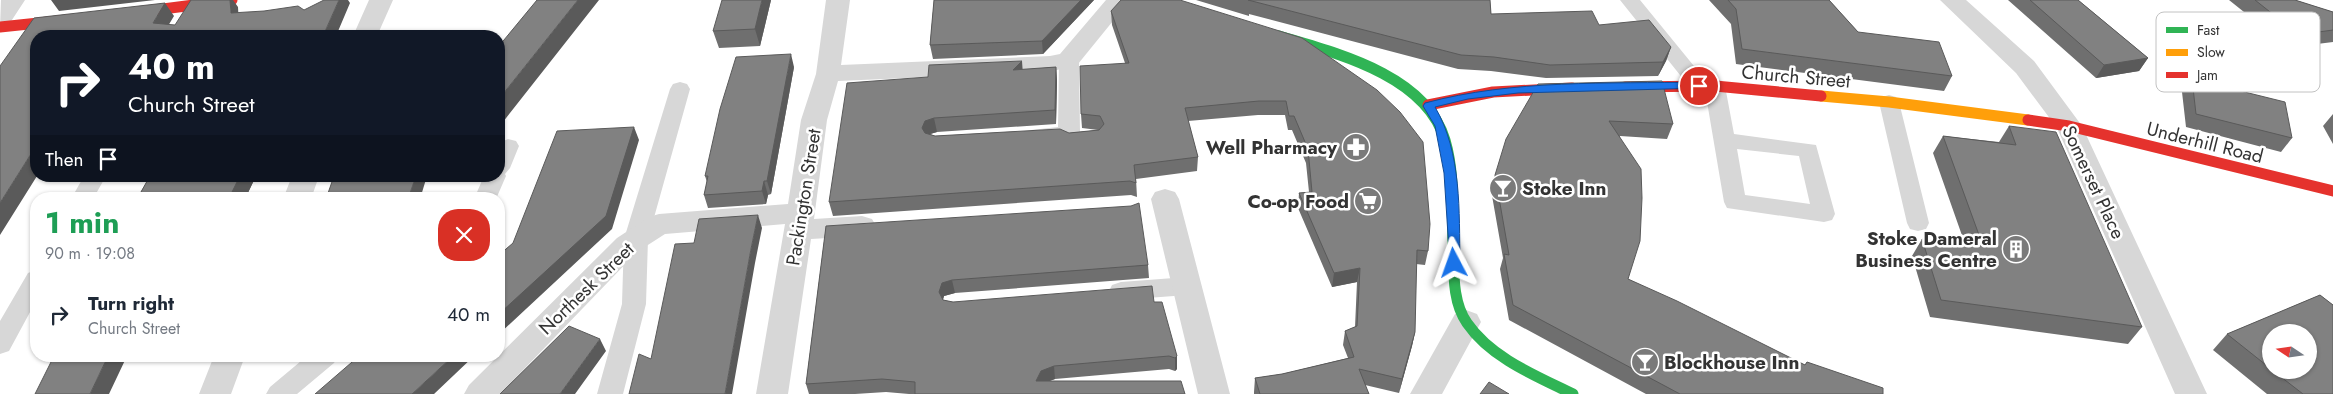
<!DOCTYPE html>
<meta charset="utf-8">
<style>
:root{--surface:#fff;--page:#f2f2f3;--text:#1f2937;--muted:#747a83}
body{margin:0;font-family:Jost,sans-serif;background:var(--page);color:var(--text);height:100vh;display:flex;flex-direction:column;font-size:19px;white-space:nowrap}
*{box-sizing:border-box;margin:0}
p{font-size:16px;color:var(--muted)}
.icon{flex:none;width:28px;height:28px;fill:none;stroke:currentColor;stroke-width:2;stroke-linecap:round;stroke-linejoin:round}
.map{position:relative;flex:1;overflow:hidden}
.side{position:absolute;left:30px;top:192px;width:475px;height:170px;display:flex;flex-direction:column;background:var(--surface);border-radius:20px;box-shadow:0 1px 4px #0004}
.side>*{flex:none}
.hud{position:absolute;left:30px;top:30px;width:475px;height:152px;border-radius:20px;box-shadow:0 1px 4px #0004;background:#111827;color:#fff;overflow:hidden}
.needle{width:32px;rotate:283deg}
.tools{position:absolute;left:2262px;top:324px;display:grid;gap:10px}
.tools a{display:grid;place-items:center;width:55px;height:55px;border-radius:50%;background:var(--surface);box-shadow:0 1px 4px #0004;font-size:25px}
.pin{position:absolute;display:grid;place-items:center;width:42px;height:42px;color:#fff;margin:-21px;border:2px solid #fff;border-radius:50%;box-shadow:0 1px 5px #0007}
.me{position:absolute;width:55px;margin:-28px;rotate:356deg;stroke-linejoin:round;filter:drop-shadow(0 0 4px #0008)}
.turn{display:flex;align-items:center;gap:18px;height:105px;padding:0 15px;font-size:22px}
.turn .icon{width:65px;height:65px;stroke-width:2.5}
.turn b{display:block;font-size:35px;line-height:42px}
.then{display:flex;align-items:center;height:48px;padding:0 15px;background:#0003;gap:10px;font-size:19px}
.round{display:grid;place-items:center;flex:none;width:52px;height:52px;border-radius:20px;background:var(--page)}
.headline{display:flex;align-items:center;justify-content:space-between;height:85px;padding:0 15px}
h1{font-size:30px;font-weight:700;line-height:38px;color:#1e9e55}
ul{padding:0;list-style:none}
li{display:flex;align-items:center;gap:15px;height:75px;padding:0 15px}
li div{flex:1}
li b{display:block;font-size:19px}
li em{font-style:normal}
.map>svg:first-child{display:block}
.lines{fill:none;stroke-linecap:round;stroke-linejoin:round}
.lane{fill:#d7d7d7;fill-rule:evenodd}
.street{fill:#d7d7d7;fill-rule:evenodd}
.fast{stroke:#30b455;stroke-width:11}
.slow{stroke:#ff9f0a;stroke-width:11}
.jam{stroke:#e5322d;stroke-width:11}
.wall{fill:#6f6f6f;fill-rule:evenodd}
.shaded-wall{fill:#5a5a5a}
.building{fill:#818181;stroke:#5a5a5a}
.route{fill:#1a73e8;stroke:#114b97}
.labels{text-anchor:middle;stroke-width:5;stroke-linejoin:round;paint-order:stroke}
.street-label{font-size:19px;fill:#333;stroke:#fff}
.poi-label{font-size:19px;font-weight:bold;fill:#333;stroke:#fff;text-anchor:end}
.key{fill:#fff;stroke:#c2c2c2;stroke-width:1}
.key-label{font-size:14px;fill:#333}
</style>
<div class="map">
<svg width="2333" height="394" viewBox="0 0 2333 394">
<rect width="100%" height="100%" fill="#fff"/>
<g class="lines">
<path class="lane" d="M1620 0H1640L1707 82 1715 79 1722 81 1725 86 1734 134 1816 145 1835 214 1832 220 1824 222 1727 208 1724 202 1705 90 1699 92 1692 90ZM1737 149 1799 156 1810 204 1745 195Z
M1069 53 1076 55 1079 59 1080 133 1077 138C1063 142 1045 144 1031 140L1028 135 1031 130 1058 127 1059 59 1062 55Z
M680 82 687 84 690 89 648 239 646 304 623 394H597L622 304 624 239 670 89 673 84Z
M1889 95 1896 97 1899 102 1929 223 1926 229 1918 231 1910 229 1907 223 1879 102 1882 97Z
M508 139 516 141 519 146 510 168 505 174 506 176 496 199H474L484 176H499V143Z
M84 176H106L93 199H71Z
M36 270V301L9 351 0 354V321L28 273Z
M1187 277 1196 280 1199 286 1196 292 1187 295 1121 300 1112 297 1109 291 1112 285 1121 282Z
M307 356H338L334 363 297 394H266L270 387Z"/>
<path class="street" d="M1 0H25L8 26 0 28Z
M369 0H393L377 36H353Z
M826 0H850L841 65 1050 56 1060 54 1106 0H1130L1078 64 1050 72 838 81 827 120 814 219 862 216 872 219 876 226 872 233 862 236 811 239 788 394H756L785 224 665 234 637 252 500 394H464L469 385 617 238 649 217 659 214 788 204 801 120 816 74Z
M1940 0H1966L2034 61 2082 126 2207 394H2175L2057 128 2016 73Z
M292 176H319L311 199H283Z
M1165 189 1175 192 1179 199 1230 394H1198L1151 199 1155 192Z
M1466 310 1477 314 1481 322 1442 394H1410L1455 314Z
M214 356H245L231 394H199Z"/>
<path class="fast" d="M1279 36C1336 53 1426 75 1445 140 1455 174 1452 211 1453 246 1454 271 1452 302 1467 323 1491 358 1536 376 1573 394"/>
<path class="slow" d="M1821 96 1889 102 2028 120"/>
<path class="jam" d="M132 13 232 0
M0 27 67 20
M1625 87 1715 86 1821 96
M1428 105 1493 92 1572 88
M2028 120 2069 126 2333 191"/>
</g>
<path class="wall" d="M771 0 760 46 719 48 713 31Z
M934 0H1094L1043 54 933 59 930 45Z
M1196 0H1490L1491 14 1599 25 1671 47 1666 61 1658 76 1546 78 1491 71 1458 69 1249 14V16Z
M1709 0H1829L1858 32 1952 76 1944 91 1736 64 1731 24Z
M2008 0H2078L2148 58 2139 71 2096 78Z
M2229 0H2295L2333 12V42L2293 47 2284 44Z
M1111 11 1302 38 1428 251 1425 265 1416 264 1415 332 1412 346 1399 393 1365 385 1369 394H1254V392L1255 378 1282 374 1348 358 1343 345 1345 331 1355 327 1357 282 1332 287 1298 208 1299 193 1309 192 1306 163 1292 130H1288L1285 115H1258L1188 121 1198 157 1197 171 1136 179 1137 197 1131 195 833 216 829 202 928 77 1056 67 1057 81 1056 124 937 132 930 134 935 136 1069 133 1098 130 1082 128 1081 114 1125 63 1112 25Z
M794 67 771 194 768 195 766 204 708 208 704 195 707 182 705 176Z
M2192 79 2292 138 2281 152 2186 127 2182 92Z
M1538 84 1673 124 1667 139 1620 136 1628 279 1805 365 1807 362 1883 394H1646L1509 320 1500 269 1503 258 1491 190 1495 175Z
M2333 114V144L2323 126Z
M2009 126 2142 327 2128 344 1930 317 1912 256 1922 239 1965 244 1933 153 1943 136 1999 142Z
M150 176H256L245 199H137Z
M826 226 1148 265 1149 278 955 293 944 296 943 300 953 302H1154L1177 356V369L1175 371 1169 369 1055 379 1049 381 1185 394H909L886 392 855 394H809L806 384Z
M2320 295 2333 305V394H2267L2213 350 2227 334ZM2271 332H2309V370H2271Z"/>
<path class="shaded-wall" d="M51 0H155L59 11Z
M230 0H233L238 7 239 26 231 13Z
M339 0H348L350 3 336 36H323Z
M578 0H599L499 127V99Z
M762 0H771L760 46 755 29Z
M1081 0H1094L1043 54 1042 41Z
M165 3 174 16 162 36 153 23Z
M1671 47 1666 61 1658 76 1663 62Z
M791 54 794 67 771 194 767 181Z
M2148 58 2139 71 2096 78 2104 65Z
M1022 61 1023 75 1013 70Z
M1056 67 1057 81 1056 124 1055 110Z
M934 118 937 132 927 135 924 142 922 128 925 121Z
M634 127 639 140 612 229 499 334V314Z
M36 146V176H37L0 235V203Z
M240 176H256L245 199H234L231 194Z
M416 176H427L420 199H408Z
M764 181 768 195 766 204 762 191Z
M225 194 228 199H222Z
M758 215 762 228 755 263 732 394H725L751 249Z
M1360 268 1357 282 1332 287 1334 273Z
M952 280 955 293 944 296 941 305 939 292 942 283Z
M1415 332 1412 346 1399 393 1402 379Z
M600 339 606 351 575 394H560Z
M108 356H127L109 394H90Z
M453 356H474L434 394H412Z
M1177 356V369L1175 371V358Z
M1054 366 1055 379 1042 384 1036 381 1041 371Z"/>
<path class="building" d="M191 0H230L231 13 264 11 298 6 304 10 324 0H339L323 36H36V146L0 203V66L34 18 165 3 153 23 175 25Z
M537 0H578L499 99V46Z
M722 0H762L755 29 713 31Z
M934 0H1081L1042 41 930 45Z
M1121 0H1180L1302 38 1377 90 1400 112 1423 142 1430 224 1428 251 1417 250 1415 332 1402 379 1359 369 1369 394H1260L1255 378 1282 374 1354 357 1345 331 1357 326 1360 268 1334 273 1299 193 1312 192 1308 149 1294 116H1289L1286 101H1259L1185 108 1198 157 1134 165 1136 183 1130 181 829 202 847 83 928 77 929 65 1022 61 1013 70 1056 67 1055 110 934 118 925 121 922 128 925 133 935 136 1060 129 1069 133 1099 130 1104 124 1100 116 1081 114 1080 66 1129 63 1111 11Z
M1248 0H1490L1491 14 1592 11 1599 25 1649 20 1671 47 1663 62 1550 65 1494 57 1461 55Z
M1728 0H1829L1858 32 1939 42 1952 76 1742 49 1736 9Z
M2030 0H2078L2148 58 2104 65Z
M2255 0H2295L2333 12V30L2304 34 2294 31Z
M791 54 767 181H764L762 191 704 195 708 176H705L720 109 736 57Z
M2192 79 2285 102 2292 138 2196 114Z
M1662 81 1673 124 1609 121 1641 169 1642 198 1640 241 1628 279 1677 301 1805 365 1807 362 1883 388V394H1680L1513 305 1504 254 1509 255 1495 175 1506 139 1538 84Z
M2009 126 2056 132 2142 327 1941 300 1922 239 1983 246 1943 136 2016 145Z
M634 127 606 216 499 314V255L513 243 557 131Z
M150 176H240L231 194H225L222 199H137Z
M334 176H416L408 199H326Z
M1139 203 1148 265 952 280 942 283 939 292 943 300 953 302 1152 286 1154 302H1162L1177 356 1175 358 1169 356 1054 366 1041 371 1036 381H1181L1185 394H915V382L882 379 806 384 826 226 1131 206Z
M758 215 751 249 725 394H629L639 354 651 359 675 244 694 243 699 219Z
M2320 295 2333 305V394H2303L2272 370H2309V332H2271V369L2227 334Z
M569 326 600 339 560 394H500Z
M54 356H108L90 394H35Z
M359 356H453L412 394H315Z
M1489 382 1509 394H1480Z"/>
<path class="route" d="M1699 82 1703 83V88L1518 93 1468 99 1435 107C1462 153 1459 212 1460 263L1454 268 1450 266 1444 173 1435 126 1423 106 1425 103C1514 79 1608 84 1699 82Z"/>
<defs>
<g id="pharmacy-disc" transform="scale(1.4375)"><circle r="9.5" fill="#7a7a7a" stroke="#fff"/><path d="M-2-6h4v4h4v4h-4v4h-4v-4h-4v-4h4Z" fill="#fff"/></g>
<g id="bar-disc" transform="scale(1.4375)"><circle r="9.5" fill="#7a7a7a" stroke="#fff"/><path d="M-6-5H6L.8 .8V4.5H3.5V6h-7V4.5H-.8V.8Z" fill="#fff"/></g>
<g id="supermarket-disc" transform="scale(1.4375)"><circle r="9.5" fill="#7a7a7a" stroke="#fff"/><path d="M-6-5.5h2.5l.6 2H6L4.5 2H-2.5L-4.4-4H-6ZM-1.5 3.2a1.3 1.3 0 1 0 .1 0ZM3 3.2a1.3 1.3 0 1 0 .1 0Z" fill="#fff"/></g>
<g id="building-disc" transform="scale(1.4375)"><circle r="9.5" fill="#7a7a7a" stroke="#fff"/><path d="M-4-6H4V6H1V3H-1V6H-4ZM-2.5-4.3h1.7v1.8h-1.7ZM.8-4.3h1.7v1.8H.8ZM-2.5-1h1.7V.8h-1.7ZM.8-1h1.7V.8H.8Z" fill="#fff"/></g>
</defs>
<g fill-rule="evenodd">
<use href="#pharmacy-disc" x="1356" y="147"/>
<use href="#bar-disc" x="1503" y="188"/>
<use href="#supermarket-disc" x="1368" y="201"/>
<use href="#building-disc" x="2016" y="249"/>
<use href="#bar-disc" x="1645" y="362"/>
</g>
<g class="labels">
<g class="street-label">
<text transform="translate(1796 76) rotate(5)" y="7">Church Street</text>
<text transform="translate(2205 142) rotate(14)" y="7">Underhill Road</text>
<text transform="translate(2094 182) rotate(65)" y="7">Somerset Place</text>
<text transform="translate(803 197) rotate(-81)" y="7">Packington Street</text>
<text transform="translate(586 288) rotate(-44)" y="7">Northesk Street</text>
</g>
<g class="poi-label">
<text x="1337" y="154">Well Pharmacy</text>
<text x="1522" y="195" text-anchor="start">Stoke Inn</text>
<text x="1349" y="208">Co-op Food</text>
<text x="1997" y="245">Stoke Dameral<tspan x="1997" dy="22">Business Centre</tspan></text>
<text x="1664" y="369" text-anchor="start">Blockhouse Inn</text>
</g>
</g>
<rect x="2156" y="12" width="164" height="80" rx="8" class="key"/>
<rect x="2166" y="27" width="22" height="6" fill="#30b455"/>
<rect x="2166" y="49" width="22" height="7" fill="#ff9f0a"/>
<rect x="2166" y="72" width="22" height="6" fill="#e5322d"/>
<g class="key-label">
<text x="2197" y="35">Fast</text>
<text x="2197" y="57">Slow</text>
<text x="2197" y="80">Jam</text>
</g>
</svg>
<div class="tools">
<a><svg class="needle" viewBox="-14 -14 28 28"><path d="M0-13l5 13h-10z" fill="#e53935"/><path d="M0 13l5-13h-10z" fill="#747a83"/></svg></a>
</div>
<div class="pin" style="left:1699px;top:86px;background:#d93025"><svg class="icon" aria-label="arrive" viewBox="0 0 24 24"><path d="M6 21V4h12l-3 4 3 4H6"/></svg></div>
<svg class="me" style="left:1454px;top:263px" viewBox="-20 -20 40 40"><path d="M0-17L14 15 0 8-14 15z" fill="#1a73e8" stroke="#fff" stroke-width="4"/></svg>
<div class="hud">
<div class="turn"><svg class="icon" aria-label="right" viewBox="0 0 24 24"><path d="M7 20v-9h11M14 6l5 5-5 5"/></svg><div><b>40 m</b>Church Street</div></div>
<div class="then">Then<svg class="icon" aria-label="arrive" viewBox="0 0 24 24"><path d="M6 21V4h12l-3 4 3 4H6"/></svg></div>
</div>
<section class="side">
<div class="headline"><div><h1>1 min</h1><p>90 m · 19:08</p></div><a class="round" style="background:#d93025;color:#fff"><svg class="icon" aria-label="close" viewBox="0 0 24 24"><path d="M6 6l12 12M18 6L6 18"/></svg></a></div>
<ul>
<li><svg class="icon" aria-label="right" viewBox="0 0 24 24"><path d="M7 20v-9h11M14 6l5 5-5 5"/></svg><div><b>Turn right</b><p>Church Street</p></div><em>40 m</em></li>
</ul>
</section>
</div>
